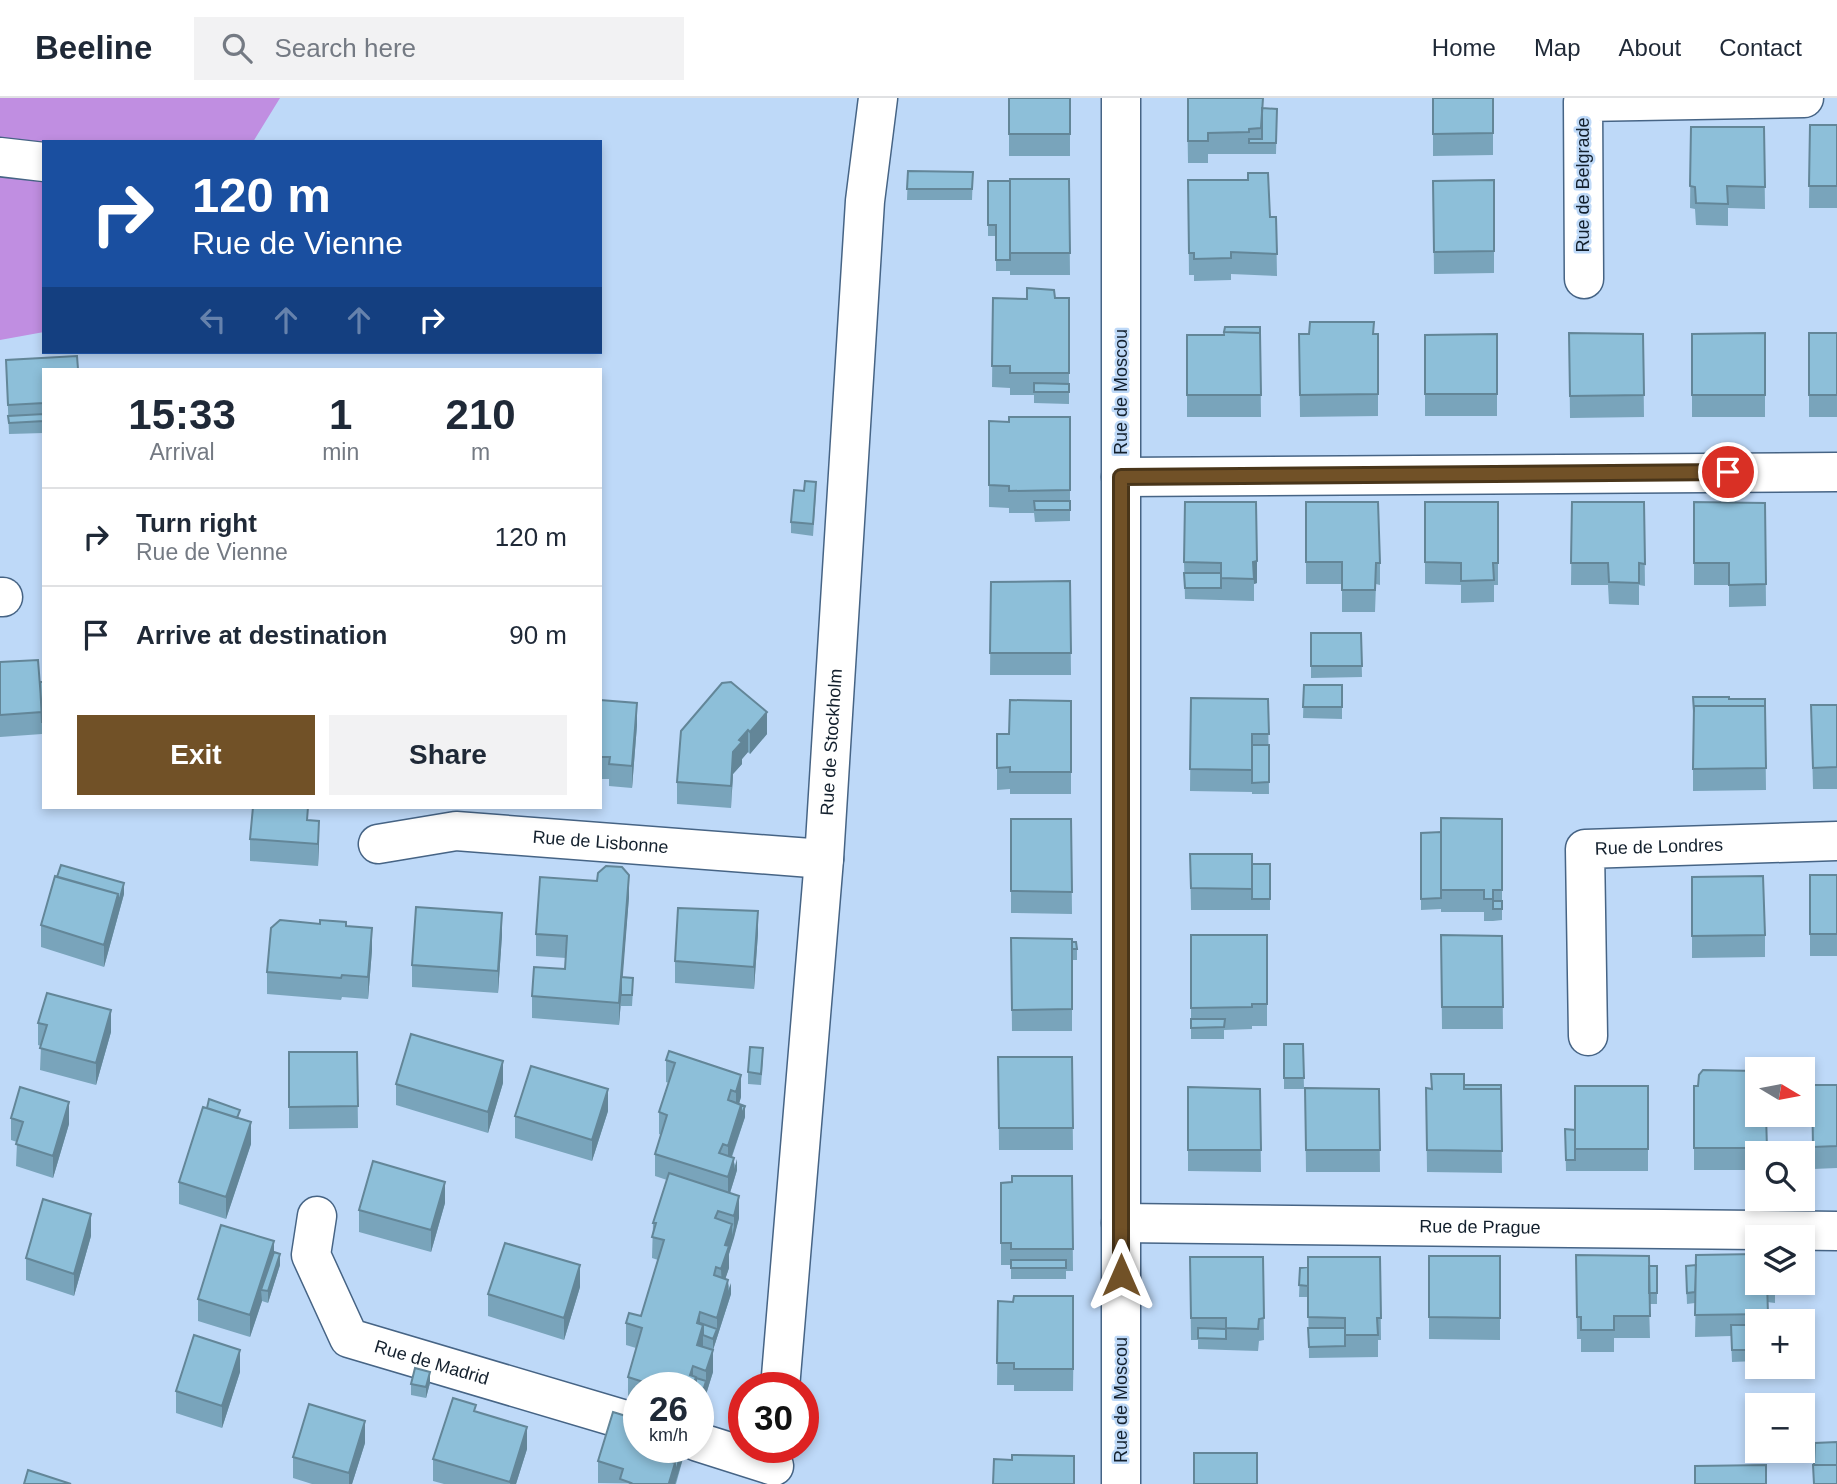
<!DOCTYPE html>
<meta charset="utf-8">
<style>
:root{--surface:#fff;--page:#f2f2f3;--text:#1f2937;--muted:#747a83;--line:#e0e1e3;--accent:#715127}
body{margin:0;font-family:Helvetica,sans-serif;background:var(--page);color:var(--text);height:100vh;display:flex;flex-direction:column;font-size:26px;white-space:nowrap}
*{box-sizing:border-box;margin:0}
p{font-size:23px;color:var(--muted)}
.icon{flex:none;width:38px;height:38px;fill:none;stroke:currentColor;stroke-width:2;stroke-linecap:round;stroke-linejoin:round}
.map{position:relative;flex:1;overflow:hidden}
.sheet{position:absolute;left:42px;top:270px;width:560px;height:441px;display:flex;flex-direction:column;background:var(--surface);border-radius:0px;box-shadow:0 4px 10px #0003}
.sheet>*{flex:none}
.guide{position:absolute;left:42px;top:42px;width:560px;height:214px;border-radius:0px;box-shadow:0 4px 10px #0003;background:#1a4fa0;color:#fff;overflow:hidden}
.needle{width:46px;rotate:100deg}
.controls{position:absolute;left:1745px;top:959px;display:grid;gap:14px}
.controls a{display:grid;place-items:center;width:70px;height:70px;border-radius:0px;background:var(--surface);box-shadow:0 4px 10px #0003;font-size:35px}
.speed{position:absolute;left:623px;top:1274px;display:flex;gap:14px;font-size:35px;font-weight:700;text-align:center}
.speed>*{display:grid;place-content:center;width:91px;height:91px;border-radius:50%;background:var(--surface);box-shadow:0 4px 10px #0003;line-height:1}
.speed small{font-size:18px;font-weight:400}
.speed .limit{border:10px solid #d22;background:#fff;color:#111}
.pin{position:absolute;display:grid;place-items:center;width:60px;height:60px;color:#fff;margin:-30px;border:4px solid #fff;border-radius:50%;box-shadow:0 2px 7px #0007}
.me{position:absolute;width:77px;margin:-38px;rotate:0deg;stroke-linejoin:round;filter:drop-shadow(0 0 5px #0008)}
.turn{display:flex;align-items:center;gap:24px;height:147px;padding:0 35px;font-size:32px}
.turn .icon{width:91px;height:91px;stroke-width:2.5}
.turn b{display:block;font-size:49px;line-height:60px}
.lanes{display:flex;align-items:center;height:66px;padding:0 35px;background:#0003;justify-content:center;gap:35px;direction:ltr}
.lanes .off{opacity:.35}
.eta{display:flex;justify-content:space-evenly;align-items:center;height:119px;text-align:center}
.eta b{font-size:42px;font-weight:700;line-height:49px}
.action{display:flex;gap:14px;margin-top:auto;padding:14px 35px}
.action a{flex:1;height:80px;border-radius:0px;background:var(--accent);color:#fff;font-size:28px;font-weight:700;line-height:80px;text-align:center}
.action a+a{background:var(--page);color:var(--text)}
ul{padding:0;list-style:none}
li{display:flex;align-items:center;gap:21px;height:98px;padding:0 35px;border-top:2px solid var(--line)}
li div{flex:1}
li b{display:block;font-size:26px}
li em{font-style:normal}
header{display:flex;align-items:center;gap:42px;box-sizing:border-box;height:98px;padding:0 35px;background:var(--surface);border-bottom:2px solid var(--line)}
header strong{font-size:33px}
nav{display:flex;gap:38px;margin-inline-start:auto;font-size:24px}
.search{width:490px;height:63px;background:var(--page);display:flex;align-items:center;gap:18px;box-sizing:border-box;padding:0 24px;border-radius:0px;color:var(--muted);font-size:26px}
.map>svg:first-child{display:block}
.green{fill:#c08ee1}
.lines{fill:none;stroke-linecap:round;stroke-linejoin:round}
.minor-casing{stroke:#466485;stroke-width:41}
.minor{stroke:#fff;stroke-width:38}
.wall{fill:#79a4bb}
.shaded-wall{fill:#638698}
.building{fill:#8dbfd9;stroke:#638698;stroke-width:2}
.route-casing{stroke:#493519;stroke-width:18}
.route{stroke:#715127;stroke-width:12}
.labels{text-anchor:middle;stroke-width:5;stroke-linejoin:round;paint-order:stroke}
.street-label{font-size:18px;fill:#13202d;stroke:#bed9f8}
</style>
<header>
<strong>Beeline</strong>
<div class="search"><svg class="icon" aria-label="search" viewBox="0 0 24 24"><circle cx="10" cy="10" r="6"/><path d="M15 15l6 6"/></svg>Search here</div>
<nav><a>Home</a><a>Map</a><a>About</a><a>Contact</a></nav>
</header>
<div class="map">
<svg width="1837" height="1386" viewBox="0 0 1837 1386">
<rect width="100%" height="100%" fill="#bed9f8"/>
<path class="green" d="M0 0H280L253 44H44V234L0 242Z"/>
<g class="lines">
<g class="minor-casing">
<g id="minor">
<path d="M0 59 44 64"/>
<path d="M1584 181 1583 4 1804 0"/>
<path d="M1121 379 1837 374"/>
<path d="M0 499H3"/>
<path id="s1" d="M378 746 456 733 824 761"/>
<path id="s2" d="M1588 938 1585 751 1837 743"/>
<path id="s3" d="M317 1118 311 1157 349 1240 639 1326"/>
<path id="s4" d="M1121 1125 1837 1133"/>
<path id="s5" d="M780 1290 824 761 865 103 878 0"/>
<path d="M698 1344 774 1368"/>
<path d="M1121 1386V0"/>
</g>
</g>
<use href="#minor" class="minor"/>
</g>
<path class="wall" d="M1009 0H1070V58H1009Z
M1187 0 1263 10 1277 11 1276 56H1249V55V56H1208V65H1188Z
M1433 0H1493V57L1433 58Z
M1810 27H1837V110H1809Z
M1691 29H1764L1765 111 1728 110V128L1696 127 1695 111 1690 110Z
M908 73 973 74 972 102H907Z
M1069 81 1070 177H1010V161V173H996V138H988V83Z
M1188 82 1270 119H1276L1277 178 1231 176V182L1194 183V177H1189Z
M1494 82V175L1434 176 1433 83Z
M993 200H1069V306L1034 305V297H1010V290L992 289Z
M1260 229 1261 319H1187V237H1224Z
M1569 235 1643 236 1644 319 1570 320Z
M1765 235V319H1692V236Z
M1809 235H1837V319H1809Z
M1299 236H1378V318L1300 319Z
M1497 236V318H1425V237Z
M6 262 44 271V335L9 336Z
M1070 319V423L1035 424 1034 415H1009V410L989 409V323L1009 324Z
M816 395 813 438 791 435V424Z
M1256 404 1257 485 1254 486V503L1185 501 1184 464Z
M1306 404 1380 465V487L1376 486 1375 514H1342V486H1306Z
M1425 404H1498V487H1494V504L1461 505V487L1425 486Z
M1572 404H1644L1645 488 1639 487V507L1609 506 1608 487H1571Z
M1694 404 1765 405 1766 508 1729 509V487H1694Z
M1070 483 1071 577H990L991 484Z
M1311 535H1361L1362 579 1311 580Z
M0 564 40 584H44V635H42V636L0 639Z
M722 585 767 636 750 656 748 654 742 661V666L733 676 731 710 677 706V684Z
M1304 587H1342V621L1303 620Z
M1693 599 1729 601 1765 608 1766 692 1693 693Z
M1191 600 1268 601 1269 696H1252V694L1190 693Z
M600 602 637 627 632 690 609 688V681H600Z
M1071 603V696H1010V691L997 692V636H1009Z
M1811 607H1837V691H1813Z
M1011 721H1071L1072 816 1011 815Z
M1502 721V822L1493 823V820V823H1484V814H1441V778V811L1421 812V735L1441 734Z
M308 722 319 745 318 768 250 763V741Z
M1190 756 1252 766H1270V812H1191Z
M1810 777H1837V858H1810Z
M1692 779 1765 837V859L1692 860Z
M124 796 104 869 41 849V827Z
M629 799 622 879 633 891 632 908H621V903L619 927 532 920V898L565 871 566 860 536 858V836Z
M758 835 754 891 675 885V863Z
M502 837 498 895 412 889V867Z
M1191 837H1267V928H1252V931L1224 932V941H1191Z
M1441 837 1502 838 1503 931H1442Z
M1011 840 1072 844 1077 851V862H1072V933H1012Z
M372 852 368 901 342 899 341 902 267 896V874Z
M38 925 111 934 96 987 40 972 41 948 38 947Z
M1284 946H1303L1304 991H1284Z
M289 954H357L358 1030 289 1031Z
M998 959H1072L1073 1052H999Z
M763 961 761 987 748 986V974Z
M666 962 741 977V999L739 1006 745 1019 732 1059 737 1072 730 1095 739 1120 729 1156V1170L725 1181 728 1184 731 1196 713 1252V1274L698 1322V1290H639V1304L628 1301V1279L636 1250 626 1247V1225L641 1218 658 1162 652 1160 653 1125 667 1082 655 1078V1056L661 1037 659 1036V1014L669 985 666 984Z
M503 985 488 1035 396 1007V986Z
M1464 987H1501L1502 1075 1427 1074 1426 990 1431 991Z
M1812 987H1837V1070L1813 1071Z
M1648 988V1073H1566L1565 1031 1575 1032Z
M1694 988 1766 1017 1767 1055H1757V1072H1694Z
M1188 989 1260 991 1261 1074 1188 1073Z
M1305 990 1379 991 1380 1074H1306Z
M608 1013 592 1063 515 1040V1018Z
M11 1020 69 1026 53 1080 16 1068 17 1044 11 1042Z
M240 1021 251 1046 226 1121 179 1106V1084Z
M1072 1078 1073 1173H1066V1181H1011V1167H1001V1085Z
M445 1105 431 1154 359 1134V1112Z
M91 1138 74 1198 26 1182V1160Z
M274 1154 280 1167 268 1205 262 1203 250 1239 198 1223V1201Z
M1576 1157 1649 1168H1657V1206H1649L1650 1240H1614V1254H1581V1241H1577Z
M1429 1158H1500V1242L1429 1241Z
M1190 1159H1263L1264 1242 1259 1243 1258 1253 1226 1252V1251V1252L1198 1251V1242H1191Z
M1380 1159 1381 1242H1378V1259L1309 1260 1308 1199H1299L1300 1170Z
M1686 1179 1775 1185V1205L1767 1204 1768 1223H1757V1263L1732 1264 1731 1238 1695 1239 1696 1188 1695 1205 1687 1206Z
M580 1189 564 1242 488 1218V1196Z
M998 1203 1074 1211 1073 1293H1014V1287H997Z
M240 1274 222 1330 176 1315V1293Z
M430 1285 426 1300 411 1297V1286Z
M365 1345 352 1386H312L293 1380V1359Z
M684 1349V1357L676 1386 598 1385V1363Z
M527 1351 516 1386H444L433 1383V1361Z"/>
<path class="shaded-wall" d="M1257 463V485L1254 486 1253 464Z
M637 605V627L632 690V668Z
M767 614V636L750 656V634Z
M748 632V654L742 661V666L733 676 731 710 733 654 739 642Z
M319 723V745L318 768V746Z
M629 777V799L619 927V905Z
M124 785V796L104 869V847L118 796Z
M758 813V835L754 891V869Z
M502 815V837L498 895V873Z
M372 830V852L368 901V879Z
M111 912V934L96 987V965Z
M503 963V985L488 1035V1014Z
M741 977V999L736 1016V994Z
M608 991V1013L592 1063V1042Z
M69 1004V1026L53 1080V1058Z
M741 1007 745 1008V1019L728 1069V1048Z
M251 1024V1046L226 1121V1099Z
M734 1060V1082L728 1101V1079Z
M737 1061V1072L734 1082V1071Z
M445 1084V1105L431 1154V1132Z
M739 1098V1120L734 1140V1118Z
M91 1116V1138L74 1198V1176Z
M732 1126V1137L734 1129V1140L729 1156V1170L722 1191 721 1171 725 1147Z
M274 1143V1165L261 1192 262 1203 250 1239V1217Z
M280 1156V1167L268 1205V1193Z
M580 1167V1189L564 1242V1220Z
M728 1182V1193L731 1185V1196L713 1252V1241L717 1231V1220Z
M700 1214V1235L703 1227V1249L697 1269V1225Z
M240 1252V1274L222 1330V1308Z
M713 1252V1274L698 1322V1310L706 1283V1273Z
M693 1268V1287L696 1279V1290H692L690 1277Z
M430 1274V1285L426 1300V1289Z
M365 1323V1345L352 1386H349V1375Z
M527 1329V1351L516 1386H510Z
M671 1349H676L669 1374V1356Z
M683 1349H684V1357L675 1386V1376Z
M675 1365V1386H669Z"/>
<path class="building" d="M1009 0H1070V36H1009Z
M1188 0H1263L1261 30 1249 31V34L1208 35V43H1188Z
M1433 0H1493V35L1433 36Z
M1262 10 1277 11 1276 45H1249V41H1262Z
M1810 27H1837V88H1809Z
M1691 29H1764L1765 89 1727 88 1728 106 1696 105 1695 89 1690 88Z
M908 73 973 74 972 91H907Z
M1248 75H1268L1270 119H1276L1277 156 1231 154V160L1194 161V155H1189L1188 82H1248Z
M1010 81H1069L1070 155H1010Z
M1494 82V153L1434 154 1433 83Z
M988 83H1010V162H996V127H988Z
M1027 190 1054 192 1055 200H1069V275H1010V268H992L993 200 1027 201Z
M1310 224H1374L1373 236H1378V296L1300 297 1299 236H1309Z
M1225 229H1260V235L1224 234Z
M1224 234 1260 235 1261 297H1187V237H1224Z
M1569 235 1643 236 1644 297 1570 298Z
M1765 235V297H1692V236Z
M1809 235H1837V297H1809Z
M1497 236V296H1425V237Z
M77 258 78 271H44V305L8 307 6 262Z
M1034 285 1069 286V294H1034Z
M44 316V323L9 325 8 318Z
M1009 319H1070V392L1009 393V388L989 387V323L1009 324Z
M805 383 816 384 813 426 791 424 794 392 804 393Z
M1034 403H1070V412H1035Z
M1185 404H1256L1257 463 1253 464 1254 481 1221 480V465L1184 464Z
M1306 404H1378L1380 465H1376L1375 492H1342V464H1306Z
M1425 404H1498V465H1493L1494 482 1461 483V465L1425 464Z
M1572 404H1644L1645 466 1639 465V485L1609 484 1608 465H1571Z
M1694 404 1765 405 1766 486 1729 487V465H1694Z
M1184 475H1221V490H1185Z
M1070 483 1071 555H990L991 484Z
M1311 535H1361L1362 568H1311Z
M38 562 42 614 0 617V564Z
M40 584H44V624H42Z
M731 584 767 614 750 634 748 632 739 642 742 644 733 654 731 688 677 684 681 633 722 585Z
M1304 587H1342V609H1303Z
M1693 599H1729V601H1765V608H1694V614Z
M1191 600 1268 601 1269 636H1252V672L1190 671Z
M600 602 637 605 632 668 609 666 610 659H600Z
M1010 602 1071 603V674H1010V669L997 670V636H1009Z
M1811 607H1837V669L1813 670Z
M1694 608H1765L1766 670 1693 671Z
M1252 647H1269V684L1252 685Z
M253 709H308L307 722 319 723 318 746 250 741Z
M1441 720 1502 721V792H1493V801H1484V792H1441Z
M1011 721H1071L1072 794 1011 793Z
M1441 734V800L1421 801V735Z
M1190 756H1252V791L1191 790Z
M1252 766H1270V801H1252Z
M61 767 124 785 118 807V796L57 779Z
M606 768 622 769 629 777 619 905 532 898 534 869 565 871 567 838 536 836 540 779 597 783 598 775Z
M1810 777H1837V836H1810Z
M55 778 118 796 104 847 41 827Z
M1763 778 1765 837 1692 838V779Z
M1493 803H1502V811H1493Z
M416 809 502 815 498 873 412 867Z
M678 810 758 813 754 869 675 863Z
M280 822 320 826V822L346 824V828L372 830 368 879 342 877 341 880 267 874 271 830Z
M1191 837H1267V906H1252V909L1191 910Z
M1441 837 1502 838 1503 909H1442Z
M1011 840 1072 841V911L1012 912Z
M1072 844H1076L1077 851H1072Z
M621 879 633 880 632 897H621Z
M47 895 111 912 96 965 40 950 47 927 38 925Z
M1191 921H1225L1224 929 1191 930Z
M411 936 503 963 488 1014 396 986Z
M1284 946H1303L1304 980H1284Z
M750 949 763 950 761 976 748 974Z
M669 953 741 977 736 994 731 992 728 1002 741 1007 728 1048 723 1046 719 1055 734 1060 728 1079 655 1056 667 1017 659 1014 675 965 666 962Z
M289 954H357L358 1008 289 1009Z
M998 959H1072L1073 1030H999Z
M531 968 608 991 592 1042 515 1018Z
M1703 972 1757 973V1017H1766L1767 1050H1694V988H1698L1699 977Z
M1431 976H1464V991H1501L1502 1053 1427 1052 1426 990 1432 991Z
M1464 987H1501V991H1464Z
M1812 987H1837V1048L1813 1049Z
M1575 988H1648V1051H1575Z
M20 989 69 1004 53 1058 16 1046 23 1024 11 1020Z
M1188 989 1260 991 1261 1052H1188Z
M1305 990 1379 991 1380 1052H1306Z
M209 1001 240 1012 237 1020 207 1010Z
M731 1003 745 1008 741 1018V1007Z
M203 1009 251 1024 226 1099 179 1084Z
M1565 1031 1575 1032V1062H1566Z
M373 1063 445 1084 431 1132 359 1112Z
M669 1075 739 1098 734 1118 718 1113 715 1120 732 1126 725 1147 729 1148 721 1171 716 1169 714 1177 728 1182 717 1220 700 1214 697 1225 703 1227 697 1247 713 1252 706 1273 693 1268 690 1277 696 1279 692 1290H662L628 1279 642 1230 626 1225 629 1215 641 1218 664 1142 652 1139 656 1125H653Z
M1012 1078H1072L1073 1151H1011V1145H1001V1085L1012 1084Z
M43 1101 91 1116 74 1176 26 1160Z
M221 1127 274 1143 250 1217 198 1201Z
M505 1145 580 1167 564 1220 488 1196Z
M274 1154 280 1156 268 1193 261 1192Z
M1757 1156V1185H1767L1768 1216 1695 1217 1696 1157Z
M1576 1157 1649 1158 1650 1218H1614V1232H1581V1219H1577Z
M1429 1158H1500V1220L1429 1219Z
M1190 1159H1263L1264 1220 1259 1221 1258 1231 1226 1230V1220H1191Z
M1308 1159H1380L1381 1220H1377L1378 1237H1345V1220L1308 1219Z
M1011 1162H1066V1170H1011Z
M1696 1167 1695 1194 1687 1195 1686 1168Z
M1649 1168H1657V1195H1649Z
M1308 1169V1188L1299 1187 1300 1170Z
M1767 1185H1775V1194L1767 1193Z
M1014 1198H1073V1271H1014V1265H997L998 1203 1013 1204Z
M700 1225 717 1231 713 1241 703 1237V1227Z
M1731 1227H1757V1252H1732Z
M1198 1230 1226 1231V1241L1198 1240Z
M1308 1230H1345V1248L1309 1249Z
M194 1237 240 1252 222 1308 176 1293Z
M415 1270 430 1274 426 1289 411 1286Z
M696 1280 706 1283 698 1310V1290H696Z
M453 1300 476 1307 474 1313 527 1329 510 1384 433 1361Z
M309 1306 365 1323 349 1375 293 1359Z
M613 1314 639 1322V1349H671L669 1356 662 1353 660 1360 675 1365 669 1385 674 1386H630L631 1385 620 1381 623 1371 598 1363Z
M1837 1344V1367H1814L1815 1345Z
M675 1349H683L675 1376V1365L670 1363Z
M1194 1355H1257V1386H1194Z
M1012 1357 1074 1358V1386H993L994 1361 1012 1362Z
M1766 1367V1386H1695V1368Z
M1813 1367H1837V1386H1814Z
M28 1372 71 1386H24Z"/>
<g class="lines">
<g class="route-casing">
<path id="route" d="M1121 1177V379L1728 374"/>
</g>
<use href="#route" class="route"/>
</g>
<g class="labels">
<g class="street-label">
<text transform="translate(1583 87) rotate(-90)" y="6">Rue de Belgrade</text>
<text transform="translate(1121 294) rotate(-90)" y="6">Rue de Moscou</text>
<text dy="6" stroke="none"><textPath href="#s5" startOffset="648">Rue de Stockholm</textPath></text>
<text dy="6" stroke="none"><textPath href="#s1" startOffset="224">Rue de Lisbonne</textPath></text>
<text dy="6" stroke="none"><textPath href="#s2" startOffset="261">Rue de Londres</textPath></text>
<text dy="6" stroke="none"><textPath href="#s4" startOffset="359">Rue de Prague</textPath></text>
<text dy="6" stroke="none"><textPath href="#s3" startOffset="217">Rue de Madrid</textPath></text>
<text transform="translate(1121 1302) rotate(-90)" y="6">Rue de Moscou</text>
</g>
</g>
</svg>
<div class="controls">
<a><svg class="needle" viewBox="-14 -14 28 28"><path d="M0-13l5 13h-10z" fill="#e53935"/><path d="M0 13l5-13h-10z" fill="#747a83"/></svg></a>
<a><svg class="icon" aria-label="search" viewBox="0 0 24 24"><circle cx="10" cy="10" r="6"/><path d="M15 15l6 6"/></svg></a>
<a><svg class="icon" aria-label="layers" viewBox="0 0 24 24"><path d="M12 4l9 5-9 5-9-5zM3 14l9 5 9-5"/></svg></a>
<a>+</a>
<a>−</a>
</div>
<div class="speed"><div>26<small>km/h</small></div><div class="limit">30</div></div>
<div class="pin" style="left:1728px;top:374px;background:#d93025"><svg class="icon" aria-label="arrive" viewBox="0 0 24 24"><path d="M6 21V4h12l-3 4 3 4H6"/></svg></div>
<svg class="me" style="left:1121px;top:1177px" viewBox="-20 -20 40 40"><path d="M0-17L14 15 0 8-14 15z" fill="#715127" stroke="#fff" stroke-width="4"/></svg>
<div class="guide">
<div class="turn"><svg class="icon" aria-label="right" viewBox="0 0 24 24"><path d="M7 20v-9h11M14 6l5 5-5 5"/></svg><div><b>120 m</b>Rue de Vienne</div></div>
<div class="lanes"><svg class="icon off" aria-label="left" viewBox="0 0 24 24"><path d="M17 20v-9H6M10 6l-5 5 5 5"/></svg><svg class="icon off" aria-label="ahead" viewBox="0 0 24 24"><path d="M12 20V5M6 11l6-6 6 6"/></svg><svg class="icon off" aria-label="ahead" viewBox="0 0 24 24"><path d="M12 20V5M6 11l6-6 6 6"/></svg><svg class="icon" aria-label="right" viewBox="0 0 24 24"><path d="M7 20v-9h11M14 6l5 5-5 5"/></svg></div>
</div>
<section class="sheet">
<div class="eta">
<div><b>15:33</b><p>Arrival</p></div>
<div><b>1</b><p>min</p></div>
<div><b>210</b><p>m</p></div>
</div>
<ul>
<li><svg class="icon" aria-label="right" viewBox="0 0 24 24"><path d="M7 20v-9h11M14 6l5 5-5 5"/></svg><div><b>Turn right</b><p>Rue de Vienne</p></div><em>120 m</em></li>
<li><svg class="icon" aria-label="arrive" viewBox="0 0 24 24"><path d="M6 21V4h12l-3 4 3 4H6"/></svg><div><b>Arrive at destination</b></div><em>90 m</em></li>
</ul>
<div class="action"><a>Exit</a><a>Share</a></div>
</section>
</div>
